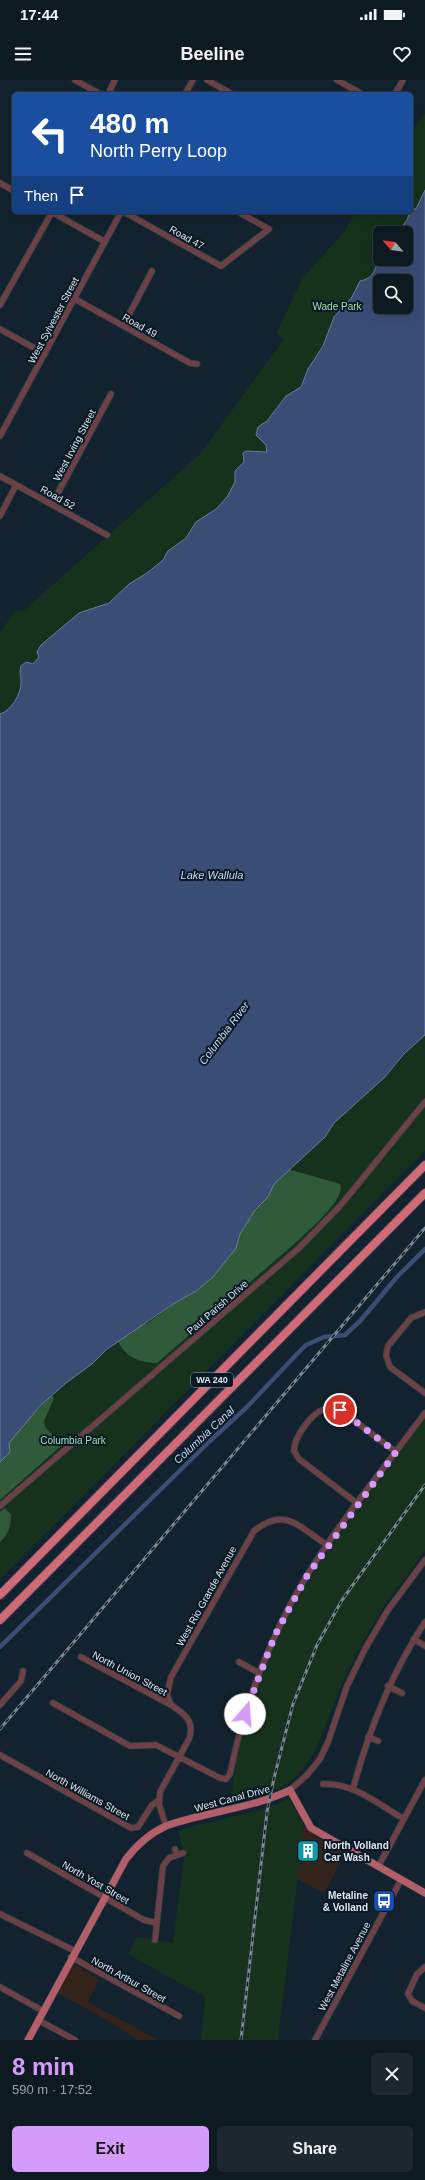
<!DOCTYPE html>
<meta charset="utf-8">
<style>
:root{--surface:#0e1a22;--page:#1c272f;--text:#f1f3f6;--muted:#9ba1a5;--line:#2e3840;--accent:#d59bfb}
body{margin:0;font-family:Arial,sans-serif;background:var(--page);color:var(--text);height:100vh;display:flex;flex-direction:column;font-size:15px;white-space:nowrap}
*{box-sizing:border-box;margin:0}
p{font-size:13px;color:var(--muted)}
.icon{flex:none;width:22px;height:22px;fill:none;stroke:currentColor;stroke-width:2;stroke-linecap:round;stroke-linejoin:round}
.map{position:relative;height:1960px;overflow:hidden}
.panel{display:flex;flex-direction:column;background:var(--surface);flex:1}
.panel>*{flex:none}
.hud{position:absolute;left:12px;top:12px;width:401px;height:122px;border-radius:6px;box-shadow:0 4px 16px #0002,0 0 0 1px var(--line);background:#1a4fa0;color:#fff;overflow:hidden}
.needle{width:26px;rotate:298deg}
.controls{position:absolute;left:373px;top:146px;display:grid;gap:8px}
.controls a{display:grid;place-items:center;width:40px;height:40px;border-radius:6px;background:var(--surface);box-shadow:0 4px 16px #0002,0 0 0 1px var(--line);font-size:20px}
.pin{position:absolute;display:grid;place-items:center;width:34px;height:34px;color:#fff;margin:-17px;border:2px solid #fff;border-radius:50%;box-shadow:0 1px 4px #0007}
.me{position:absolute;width:44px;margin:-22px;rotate:18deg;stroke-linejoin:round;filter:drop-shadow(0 0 3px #0008)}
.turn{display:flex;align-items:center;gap:14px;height:84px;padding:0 12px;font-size:18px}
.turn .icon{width:52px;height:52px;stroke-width:2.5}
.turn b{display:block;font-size:28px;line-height:34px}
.then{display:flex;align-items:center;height:38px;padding:0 12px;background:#0003;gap:8px;font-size:15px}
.round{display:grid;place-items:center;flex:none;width:42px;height:42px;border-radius:6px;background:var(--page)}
.headline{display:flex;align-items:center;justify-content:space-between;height:68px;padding:0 12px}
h1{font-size:24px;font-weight:600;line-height:30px;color:var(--accent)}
.cta{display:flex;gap:8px;margin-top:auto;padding:8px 12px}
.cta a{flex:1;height:46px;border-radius:6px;background:var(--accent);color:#111;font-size:16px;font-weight:600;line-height:46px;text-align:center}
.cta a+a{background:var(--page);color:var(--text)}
.status{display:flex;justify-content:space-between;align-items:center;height:28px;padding:0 20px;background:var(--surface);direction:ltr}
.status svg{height:11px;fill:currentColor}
header{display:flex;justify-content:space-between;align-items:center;height:52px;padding:0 12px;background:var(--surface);font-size:18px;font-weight:600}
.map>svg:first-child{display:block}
.commercial{fill:#34231a}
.green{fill:#16311c;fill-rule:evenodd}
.forest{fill:#315a3a}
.water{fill:#3a4d75;stroke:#6b7c9a;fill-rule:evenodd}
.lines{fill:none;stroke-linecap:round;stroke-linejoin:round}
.canal{stroke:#3a4d75;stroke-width:4.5}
.minor-casing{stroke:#2f3e49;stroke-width:7}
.major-casing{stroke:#2f3e49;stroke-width:8}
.highway-casing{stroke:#2f3e49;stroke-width:10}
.minor{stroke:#6b4145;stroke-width:5.5}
.major{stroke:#b45e69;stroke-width:7}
.highway{stroke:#d16977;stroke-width:8}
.rail-casing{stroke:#7b8893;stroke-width:3}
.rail{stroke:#091824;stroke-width:1.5;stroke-dasharray:4.5;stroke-linecap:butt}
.route{stroke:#d59bfb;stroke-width:7;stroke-dasharray:0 12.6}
.labels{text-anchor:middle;stroke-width:4;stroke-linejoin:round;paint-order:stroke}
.shield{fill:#091824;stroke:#9eaab4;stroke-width:1}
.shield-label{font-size:9px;font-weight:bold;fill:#dee8f1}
.street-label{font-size:10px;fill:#dee8f1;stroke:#091824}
.park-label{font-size:10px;fill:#9fe2ac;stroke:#091824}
.poi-label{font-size:10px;font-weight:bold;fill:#dee8f1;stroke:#091824;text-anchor:start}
.water-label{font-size:11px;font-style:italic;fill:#ccdaf5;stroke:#091824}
</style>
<div class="status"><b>17:44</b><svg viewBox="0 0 49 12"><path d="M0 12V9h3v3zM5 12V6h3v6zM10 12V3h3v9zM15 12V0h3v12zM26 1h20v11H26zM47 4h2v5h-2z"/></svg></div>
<header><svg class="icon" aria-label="menu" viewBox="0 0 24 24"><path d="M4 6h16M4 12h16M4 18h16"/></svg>Beeline<svg class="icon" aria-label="heart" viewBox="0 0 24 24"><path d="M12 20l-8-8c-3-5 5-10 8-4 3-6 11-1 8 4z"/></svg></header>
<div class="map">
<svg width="425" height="1960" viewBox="0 0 425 1960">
<rect width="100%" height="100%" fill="#12222e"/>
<path class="commercial" d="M304 1746 315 1756 346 1773 324 1813 297 1799Z
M73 1884 99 1899 88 1922 158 1960H135V1958L110 1942 58 1913Z"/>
<path class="green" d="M425 34V178L406 201H380V227L310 336 6 642 0 634V552L16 530 22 532 200 374 284 259 276 254 302 199 344 152 355 132H411V51ZM380 153H406V179H380Z
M425 955V1071L0 1499V1382L40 1326 66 1303 92 1284 240 1154 255 1130 288 1089 330 1050C342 1028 367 1015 385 997 399 983 410 968 425 955Z
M425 1337V1471L383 1528 359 1569 343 1602 315 1672 299 1694 284 1707 231 1722C245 1567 336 1457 425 1337Z
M289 1718 304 1746 278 1960H201L205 1917 128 1874 137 1857 173 1863 184 1776 178 1750 264 1729Z"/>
<path class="forest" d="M288 1089 340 1104C346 1119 312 1147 301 1158L157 1283C140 1283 125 1277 118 1261L132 1253 139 1246 148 1243 173 1224 196 1211 213 1197 236 1168 240 1154 255 1130 268 1117 274 1104Z
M52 1315 54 1318 44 1341 45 1347 62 1365 0 1420V1382L10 1372 9 1363 26 1341Z
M5 1428 11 1435C11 1445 8 1456 0 1462V1432Z"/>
<path class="water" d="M425 110V955L404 974 385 997 334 1043 325 1057 274 1104 268 1117 255 1130 240 1154 236 1168 213 1197 196 1211 173 1224 106 1270 92 1284 66 1303 40 1326 9 1363 10 1372 0 1382V634C11 631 21 614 21 603 21 597 19 592 21 586L26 582 33 584 39 577 37 572 41 565 79 533 109 523 129 504 147 493 163 480 168 471 186 458 196 442 216 429 227 417 235 402V391L244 382 243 373 246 371 267 372 266 365 256 355 258 347 267 341 286 316 301 307 308 289 323 266 334 237 352 217 360 201C375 198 374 189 380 177V179H406V153H397L407 140 411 129H416ZM380 201H406V227H380Z"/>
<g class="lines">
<path class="canal" d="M0 1567 210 1361 247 1327 298 1273 306 1265 324 1257 345 1255 361 1240 397 1197 425 1169"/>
<g class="minor-casing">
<path id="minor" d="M75 0 100 14
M207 0 232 14
M337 0 362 14
M108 14 115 0
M185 14 193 0
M395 14 403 0
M0 103 14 111
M52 132 105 162
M124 132 221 186 269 149 238 132
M75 219 190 283 197 284
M0 225 52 132
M123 246 152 191
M0 249 45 274
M0 356 121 132
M0 396 107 455
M52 424 111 314
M0 436 16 405
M425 1232 411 1238 388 1266 386 1275 390 1287 425 1313
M358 1424 299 1379 294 1371C294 1357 311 1334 324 1329 330 1327 334 1328 340 1330L396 1372
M0 1426 299 1168 340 1126 425 1022
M414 1559 425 1566
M81 1577 171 1625C185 1634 195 1641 189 1659L160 1712 159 1724 166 1746
M239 1582 259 1593
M388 1606 402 1613
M53 1623 130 1666 156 1665 220 1698 226 1699 230 1694C244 1624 269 1559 306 1497 341 1440 385 1387 425 1333
M0 1625 21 1601 23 1591
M171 1625 167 1615 171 1597 254 1451C285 1426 299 1447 327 1465
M368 1657 378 1661
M0 1675 131 1748 138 1747 152 1725 159 1720
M323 1704C353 1702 379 1725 404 1739
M353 1709C369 1649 391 1594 425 1542
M290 1710 307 1695 320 1679 328 1662 347 1606 365 1569 388 1530 425 1480
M175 1769 177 1775
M27 1773 144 1840 157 1843
M378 1787 425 1700
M0 1834 75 1871
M155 1860 163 1786 169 1778 183 1773
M71 1877 179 1936
M425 1887 417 1894 408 1914 412 1921 425 1928
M0 1907 43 1931
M38 1940 75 1960
M315 1960 401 1800"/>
</g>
<g class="major-casing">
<path id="major" d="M28 1960 126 1779C137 1765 150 1753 166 1746 207 1731 251 1729 290 1710L311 1748 425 1813"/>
</g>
<g class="highway-casing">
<path id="highway" d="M0 1515 425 1085
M0 1540 425 1113"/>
</g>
<use href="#minor" class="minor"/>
<use href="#major" class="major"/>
<use href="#highway" class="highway"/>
<g class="rail-casing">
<path id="rail" d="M0 1649 425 1148
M241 1960 267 1732 274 1698 293 1624 317 1565 342 1520 425 1405"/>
</g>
<use href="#rail" class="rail"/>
</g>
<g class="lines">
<path class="route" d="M245 1634 275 1555 307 1496 396 1372 340 1330"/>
</g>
<defs>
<g id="building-square" transform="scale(1.15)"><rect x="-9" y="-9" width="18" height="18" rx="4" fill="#0f9aa8" stroke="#091824"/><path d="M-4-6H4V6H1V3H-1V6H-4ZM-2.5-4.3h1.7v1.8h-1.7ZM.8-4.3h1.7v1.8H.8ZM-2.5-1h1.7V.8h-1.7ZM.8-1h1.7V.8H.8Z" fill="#fff"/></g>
<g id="bus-square" transform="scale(1.15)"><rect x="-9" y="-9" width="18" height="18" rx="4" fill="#1a4fb4" stroke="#091824"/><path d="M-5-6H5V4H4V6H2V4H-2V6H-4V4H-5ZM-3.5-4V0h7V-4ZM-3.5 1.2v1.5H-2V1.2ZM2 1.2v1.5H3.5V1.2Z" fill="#fff"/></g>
</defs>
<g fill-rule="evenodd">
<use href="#building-square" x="308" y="1771"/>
<use href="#bus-square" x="384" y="1821"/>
</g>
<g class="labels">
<rect class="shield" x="191" y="1293" width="42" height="14" rx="3"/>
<g class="shield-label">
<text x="212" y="1303">WA 240</text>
</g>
<g class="street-label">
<text transform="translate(187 157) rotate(29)" y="4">Road 47</text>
<text transform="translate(53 240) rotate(-62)" y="4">West Sylvester Street</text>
<text transform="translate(140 245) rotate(29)" y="4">Road 49</text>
<text transform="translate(74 365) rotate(-62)" y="4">West Irving Street</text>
<text transform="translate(58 417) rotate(29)" y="4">Road 52</text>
<text transform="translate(217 1227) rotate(-41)" y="4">Paul Parish Drive</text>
<text transform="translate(206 1516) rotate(-61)" y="4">West Rio Grande Avenue</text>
<text transform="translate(130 1593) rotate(28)" y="4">North Union Street</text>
<text transform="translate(88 1714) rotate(29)" y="4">North Williams Street</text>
<text transform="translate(232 1718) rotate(-15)" y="4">West Canal Drive</text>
<text transform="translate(96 1802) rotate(30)" y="4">North Yost Street</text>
<text transform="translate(344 1886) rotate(-62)" y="4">West Metaline Avenue</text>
<text transform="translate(129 1899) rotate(29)" y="4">North Arthur Street</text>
</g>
<g class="park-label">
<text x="337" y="230">Wade Park</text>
<text x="73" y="1364">Columbia Park</text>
</g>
<g class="poi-label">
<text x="324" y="1769">North Volland<tspan x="324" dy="12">Car Wash</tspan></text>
<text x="368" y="1819" text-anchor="end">Metaline<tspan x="368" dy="12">&amp; Volland</tspan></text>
</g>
<g class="water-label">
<text x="212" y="799">Lake Wallula</text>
<text transform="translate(224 953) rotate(-53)" y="4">Columbia River</text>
<text transform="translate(204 1355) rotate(-43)" y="4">Columbia Canal</text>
</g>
</g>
</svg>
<div class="controls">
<a><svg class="needle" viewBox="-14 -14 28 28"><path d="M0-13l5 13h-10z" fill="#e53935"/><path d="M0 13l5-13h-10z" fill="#9ba1a5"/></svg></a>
<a><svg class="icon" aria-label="search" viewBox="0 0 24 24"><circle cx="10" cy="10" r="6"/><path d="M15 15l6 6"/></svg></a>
</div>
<div class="pin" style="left:340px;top:1330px;background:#d93025"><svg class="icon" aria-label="arrive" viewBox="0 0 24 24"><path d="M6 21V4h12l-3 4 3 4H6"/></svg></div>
<svg class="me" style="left:245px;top:1634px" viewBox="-20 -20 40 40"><circle r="19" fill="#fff"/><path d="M0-13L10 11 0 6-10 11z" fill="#d59bfb"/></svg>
<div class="hud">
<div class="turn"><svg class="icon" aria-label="left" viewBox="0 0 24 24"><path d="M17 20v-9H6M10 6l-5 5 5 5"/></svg><div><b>480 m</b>North Perry Loop</div></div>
<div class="then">Then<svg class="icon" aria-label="arrive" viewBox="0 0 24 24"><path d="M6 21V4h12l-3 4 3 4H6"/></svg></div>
</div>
</div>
<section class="panel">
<div class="headline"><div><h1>8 min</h1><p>590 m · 17:52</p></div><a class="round"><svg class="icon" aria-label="close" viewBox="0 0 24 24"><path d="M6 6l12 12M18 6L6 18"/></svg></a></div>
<div class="cta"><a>Exit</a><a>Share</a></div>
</section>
